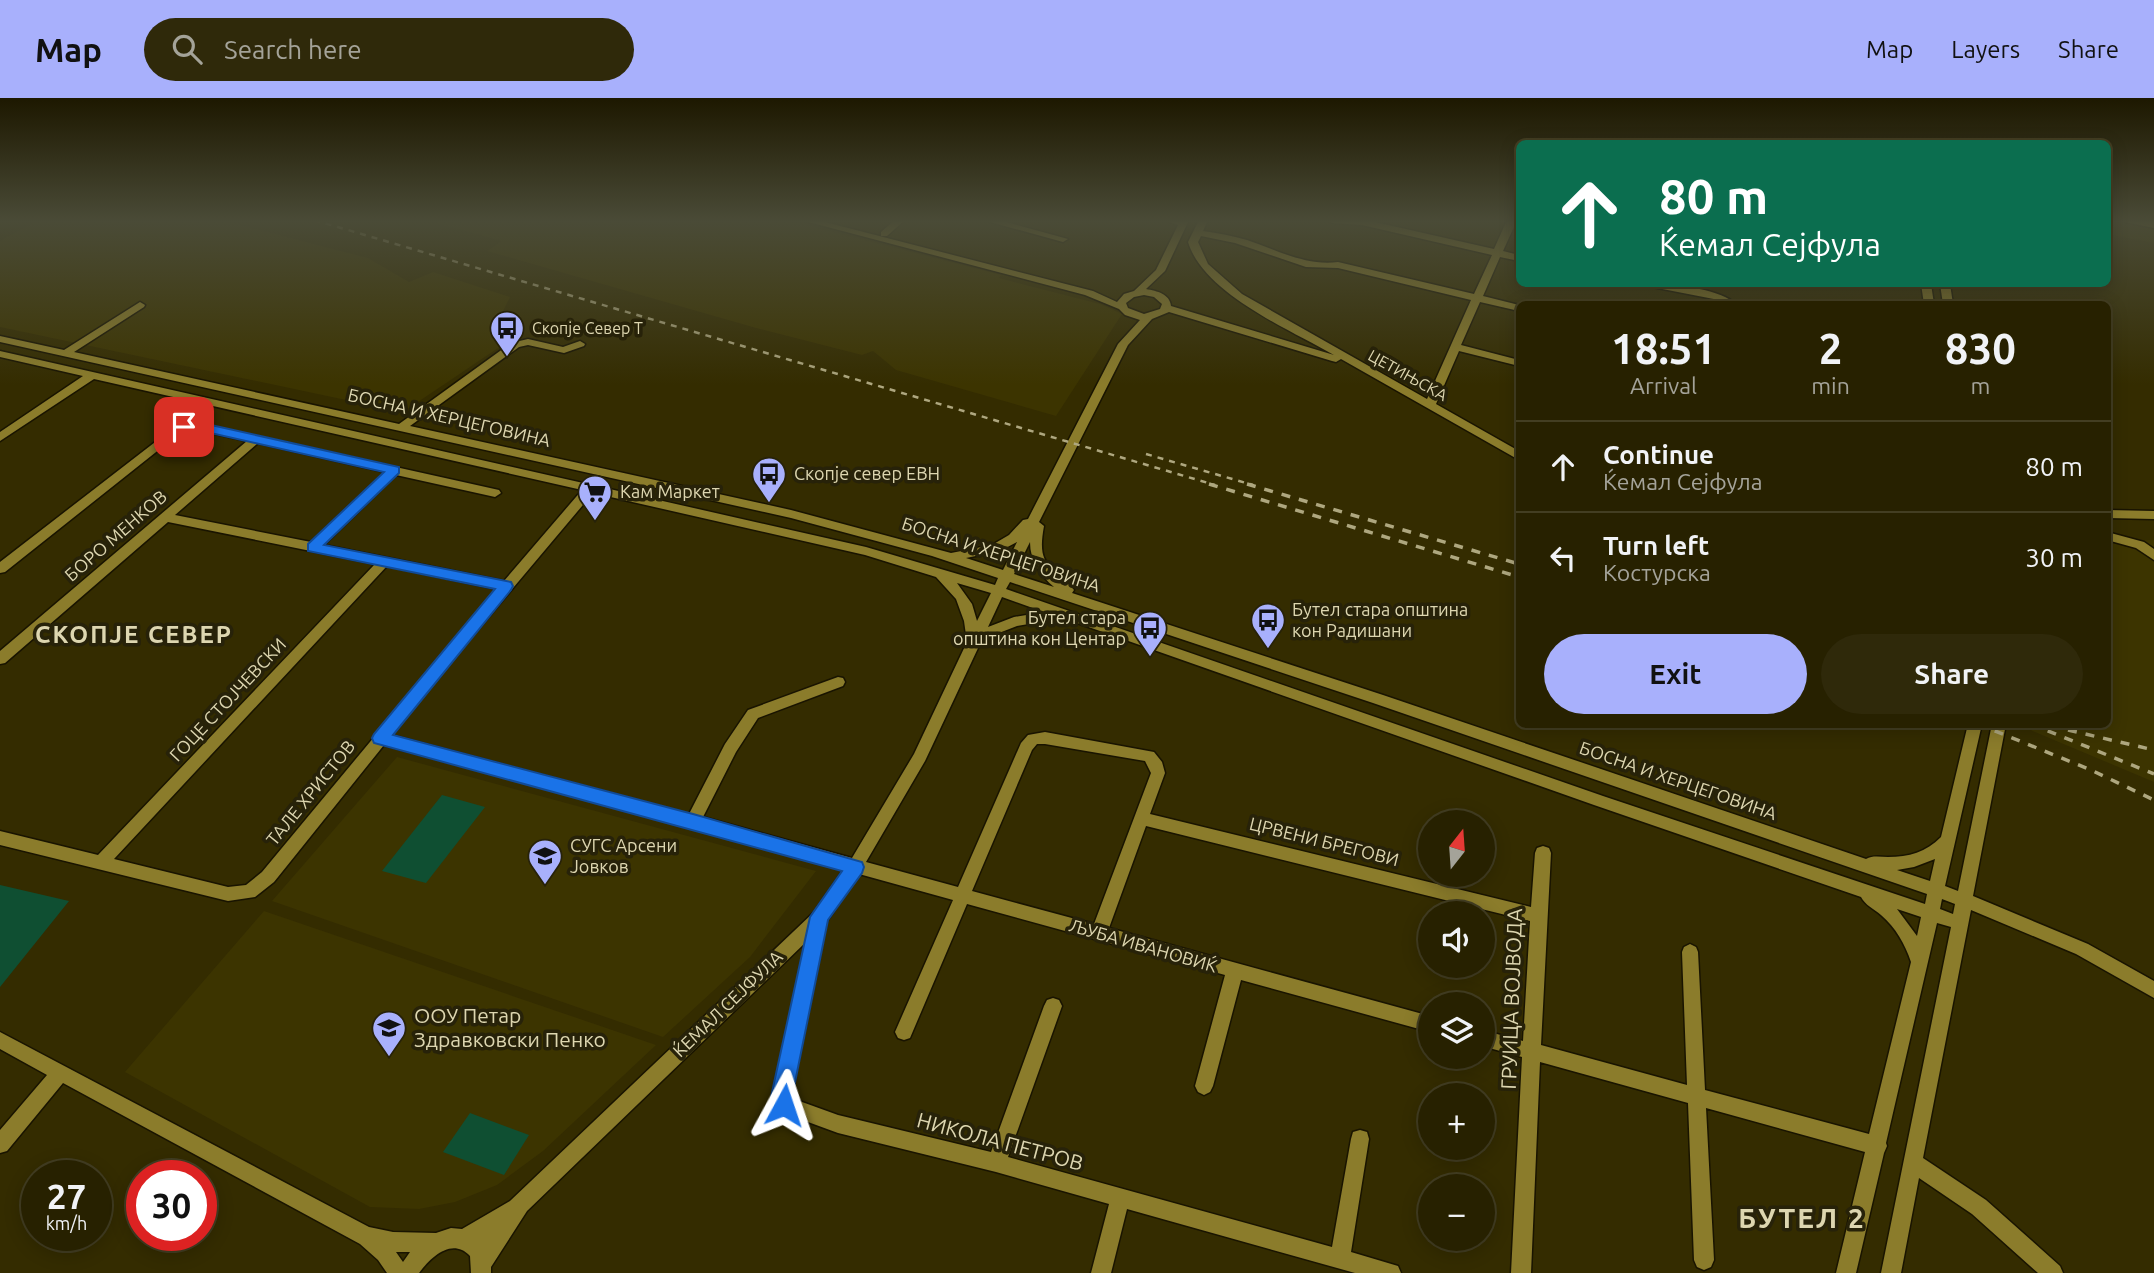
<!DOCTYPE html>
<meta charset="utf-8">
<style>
:root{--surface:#272100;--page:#2f290a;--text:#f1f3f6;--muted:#a4a399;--line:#433e22;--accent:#a8b0fc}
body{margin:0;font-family:Ubuntu,sans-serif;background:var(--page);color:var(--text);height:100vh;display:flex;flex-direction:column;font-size:26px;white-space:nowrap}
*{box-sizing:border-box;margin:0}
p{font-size:23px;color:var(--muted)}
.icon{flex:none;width:38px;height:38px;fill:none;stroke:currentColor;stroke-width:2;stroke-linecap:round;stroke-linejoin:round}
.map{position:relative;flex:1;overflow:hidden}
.panel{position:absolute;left:1516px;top:203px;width:595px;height:427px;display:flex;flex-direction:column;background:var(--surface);border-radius:10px;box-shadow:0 4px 18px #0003,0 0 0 2px var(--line)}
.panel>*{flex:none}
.top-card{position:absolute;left:1516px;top:42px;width:595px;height:147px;border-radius:10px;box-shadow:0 4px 18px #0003,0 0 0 2px var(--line);background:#0b6e4f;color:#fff;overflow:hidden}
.needle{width:46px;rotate:17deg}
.controls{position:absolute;left:1418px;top:712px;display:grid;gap:14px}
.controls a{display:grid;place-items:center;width:77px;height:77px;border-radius:50%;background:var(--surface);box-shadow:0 4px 18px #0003,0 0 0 2px var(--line);font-size:35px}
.speed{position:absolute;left:21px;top:1062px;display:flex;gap:14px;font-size:35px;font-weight:700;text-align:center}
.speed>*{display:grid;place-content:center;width:91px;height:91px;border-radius:50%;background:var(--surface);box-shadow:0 4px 18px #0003,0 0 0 2px var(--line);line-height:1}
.speed small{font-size:18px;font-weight:400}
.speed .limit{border:10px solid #d22;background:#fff;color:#111}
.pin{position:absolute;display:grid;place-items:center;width:60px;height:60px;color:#fff;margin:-30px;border-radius:14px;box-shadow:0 4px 10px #0006}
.me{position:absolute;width:77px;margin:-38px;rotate:5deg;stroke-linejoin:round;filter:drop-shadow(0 0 5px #0008)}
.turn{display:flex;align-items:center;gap:24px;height:147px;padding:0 28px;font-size:32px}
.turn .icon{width:91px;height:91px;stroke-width:2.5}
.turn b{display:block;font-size:49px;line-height:60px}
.eta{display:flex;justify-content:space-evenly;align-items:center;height:119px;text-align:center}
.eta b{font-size:42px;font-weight:700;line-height:49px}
.cta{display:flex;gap:14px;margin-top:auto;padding:14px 28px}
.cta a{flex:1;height:80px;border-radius:42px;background:var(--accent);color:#111;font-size:28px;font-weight:700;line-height:80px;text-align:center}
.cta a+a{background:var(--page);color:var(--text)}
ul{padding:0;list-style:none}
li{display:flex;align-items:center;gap:21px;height:91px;padding:0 28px;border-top:2px solid var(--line)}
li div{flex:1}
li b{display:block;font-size:26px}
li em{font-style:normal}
header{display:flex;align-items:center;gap:42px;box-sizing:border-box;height:98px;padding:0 35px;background:var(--accent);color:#111}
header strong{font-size:33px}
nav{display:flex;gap:38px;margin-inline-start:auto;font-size:24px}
.search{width:490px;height:63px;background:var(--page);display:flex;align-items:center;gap:18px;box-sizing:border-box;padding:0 24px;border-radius:38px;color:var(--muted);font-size:26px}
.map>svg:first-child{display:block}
.built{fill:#3c3400}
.green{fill:#0f4f32}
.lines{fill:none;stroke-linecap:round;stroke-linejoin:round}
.minor-casing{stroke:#191400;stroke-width:3}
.minor{fill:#8b7c2b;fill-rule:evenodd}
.rail-far1{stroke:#aea77f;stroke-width:2.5;stroke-dasharray:6 6;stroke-linecap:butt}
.rail{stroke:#aea77f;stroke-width:3.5;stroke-dasharray:9 9;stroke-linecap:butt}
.route{fill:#1a73e8;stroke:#114b97;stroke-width:2}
.labels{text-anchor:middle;stroke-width:7;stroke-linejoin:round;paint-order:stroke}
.far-poi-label{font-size:16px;fill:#ddd6b0;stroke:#272209;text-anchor:start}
.far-street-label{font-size:16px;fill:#ddd6b0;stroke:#272209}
.street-label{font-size:18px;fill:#ddd6b0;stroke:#272209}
.poi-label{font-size:18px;fill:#ddd6b0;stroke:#272209;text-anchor:start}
.near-street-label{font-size:21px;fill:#ddd6b0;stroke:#272209}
.near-poi-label{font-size:21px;fill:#ddd6b0;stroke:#272209;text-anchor:start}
.district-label{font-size:24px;font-weight:bold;letter-spacing:2px;fill:#ddd6b0;stroke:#272209}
.near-district-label{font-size:28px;font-weight:bold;letter-spacing:2px;fill:#ddd6b0;stroke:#272209}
</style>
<header>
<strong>Map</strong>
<div class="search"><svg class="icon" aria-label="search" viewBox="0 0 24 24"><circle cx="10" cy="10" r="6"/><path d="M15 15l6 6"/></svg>Search here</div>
<nav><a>Map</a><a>Layers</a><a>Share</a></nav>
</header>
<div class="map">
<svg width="2154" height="1175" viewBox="0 0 2154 1175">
<rect width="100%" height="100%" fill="#342c00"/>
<path class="built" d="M38 122H221L368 160 409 184 433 174 510 199 503 213 525 232 403 314 0 229V143Z
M425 122H786L1001 177 999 180 1100 206 1122 216 1056 318 896 272 873 253 862 257 756 230 487 153 502 143Z
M2107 122H2154V145L2107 136Z
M2154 442V684L2028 631 2029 627 2107 626V443Z
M397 659 816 773 750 859 663 939 272 803Z
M264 813 656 947 543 1053 497 1087 455 1104 419 1111 370 1109 125 974Z"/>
<path class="green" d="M442 697 485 709 426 785 382 773Z
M0 787 69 803 0 889Z
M470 1015 529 1037 504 1077 443 1054Z"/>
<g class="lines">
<g class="minor-casing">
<path id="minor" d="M801 122H817L1093 193 1117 204 1124 196 1134 193 1156 172 1178 127 1164 122H1189L1165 173 1146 191C1157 193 1170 196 1171 208L1334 257C1289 231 1204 196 1188 144L1199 122H1208L1203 133C1218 135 1233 138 1247 142 1277 152 1305 168 1338 164L1474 196 1492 157 1362 127 1332 125 1328 122H1366L1494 151 1507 122H1517L1503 153 1519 157V163L1500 159 1483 198 1519 207V213L1480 204 1461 247 1519 262V268L1459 253 1436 306 1519 353V362L1341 261 1336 264 1332 263 1169 214 1152 221 1128 247 1039 424 1044 428C1036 471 1052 465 1074 492L1072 495 1383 597 1866 761C1873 757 1880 759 1888 759 1909 759 1926 754 1941 739L1968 626H1982L1945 788 1958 793 1992 626H2006L1973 798 2088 846 2154 883V900L2076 856 1971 812 1923 1060 1986 1102 2060 1168 2063 1175H2038L1972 1116 1919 1080 1901 1175H1881L1951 829 1937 825 1886 1045 1887 1048 1884 1055 1856 1175H1836L1865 1054 1706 1010 1714 1162 1711 1169 1704 1172 1697 1169 1694 1162 1688 1005 1540 964 1531 1175H1511L1522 959 1482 948V932L1523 943 1530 823 1146 728 1109 830 1430 918V934L1241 882 1213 988 1210 994 1204 997 1198 994 1195 988 1225 877 967 806 910 940 904 942 898 940 895 934 953 802 859 776 827 823 791 1000 838 1017 991 1054 1044 908 1047 902 1053 900 1059 902 1062 908 1008 1059 1332 1149 1351 1041 1353 1034 1360 1032 1367 1034 1369 1041 1351 1154 1398 1168 1401 1175H1355L1127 1111 1111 1175H1091L1109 1106 996 1074 838 1035 778 1013 772 999 806 844 527 1113 491 1169V1175H471L470 1158C452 1139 431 1159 419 1175H387L378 1162 360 1146 63 985 7 1053 0 1055V1032L47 977 0 951V934L369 1129 393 1134 436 1135 451 1130 462 1131 510 1103 814 814 844 771 384 647 274 784 255 799 228 803 0 747V733L98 757 375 466 168 424 5 565 0 566V553L247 343 194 331 180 335 5 474 0 475V464L172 331 193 324 499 392 501 395 495 399 396 377 324 447 504 483 582 392 94 281 0 343V334L83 278 0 259V253L866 449 995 487 998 480 932 458 791 420 0 244V238L64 252 140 204 145 207 144 209 74 254 399 326 511 245 528 241 563 249 580 243 585 246 584 248 564 255 528 247 519 249 410 328 791 412 951 455 992 447 1009 437 1023 422 1028 421 1118 246 1140 222 1125 217 1119 211 1085 197ZM1201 138 1235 145 1306 169 1338 170 1471 202 1427 301 1242 196 1208 166 1198 144ZM1144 197 1154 199 1162 206 1160 211 1144 216 1128 210 1126 205 1134 199ZM258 345 385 374 311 444 175 417ZM593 395 865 457 936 479 956 501 964 523 967 544 914 656 852 760 703 719 736 654 758 620 843 588 845 584 843 580 838 579 748 612 725 646 689 716 391 637 454 560ZM1017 444 1003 472 966 460 1000 453ZM1030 444C1030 463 1040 477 1054 489L1014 476ZM387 468 497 491 262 774 246 787 228 789 114 761ZM1010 484 1373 605 1927 796 1925 806 1603 698 1006 491ZM957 485 991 495 977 523 972 506ZM1002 499 1044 514 1014 519 988 529ZM1063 520 1594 707 1861 799C1865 807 1874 811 1881 817 1896 830 1905 846 1911 864L1869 1036 1705 992 1698 854 1696 849 1690 846 1684 849 1682 854 1687 987 1541 947 1551 755 1549 750 1543 748 1537 750 1535 755 1531 809 1150 716 1165 675 1162 664 1154 654 1045 634 1028 637 1021 645 958 789 866 764 925 663 979 548 999 535 1017 528ZM1037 646H1045L1145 663 1151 675 1094 826 972 793 1032 652ZM1935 761 1930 783 1897 772 1914 769ZM1942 801 1955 806 1953 816 1940 811ZM1897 811 1921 819 1917 838ZM396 1154H410L403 1164Z
M895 122H905L887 138H881V134Z
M983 122H999L1068 141 1063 144Z
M2124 122 2154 124V130L2125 124Z
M1647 186C1668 184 1721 191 1736 206H1725L1719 202 1652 189Z
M1921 186H1931L1934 206H1924Z
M1940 186H1950L1953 206H1943Z
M2107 412 2154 413V421L2107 420Z
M2107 434 2144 444 2154 451V462L2136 450 2107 442Z"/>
</g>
<use href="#minor" class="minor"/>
<path class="rail-far1" d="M314 122 1215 387
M1146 356 1253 387"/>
<path class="rail" d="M1209 386 1519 479
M1247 386 1519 466
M1978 626 2091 672 2154 702
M2031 626 2154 676
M2068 632 2154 652"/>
</g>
<linearGradient id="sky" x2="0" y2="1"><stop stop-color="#1d1800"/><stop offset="0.43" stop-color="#4a4b37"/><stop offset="1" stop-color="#4a4b37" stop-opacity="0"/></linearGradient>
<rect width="2154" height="287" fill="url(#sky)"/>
<path class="route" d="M193 323 399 369V375L324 447 511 484 513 488 511 492 393 637 693 716 862 764 864 769 862 775 828 822 792 999 795 1007 792 1015 784 1018 777 1015 771 999 810 819 842 773 374 645 372 640 374 636 495 491 308 453V446L384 374 193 331 184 333 177 329Z"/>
<defs>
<g id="bus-pin" transform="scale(1.75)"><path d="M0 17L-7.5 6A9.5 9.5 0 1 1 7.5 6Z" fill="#a8b0fc" stroke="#272209"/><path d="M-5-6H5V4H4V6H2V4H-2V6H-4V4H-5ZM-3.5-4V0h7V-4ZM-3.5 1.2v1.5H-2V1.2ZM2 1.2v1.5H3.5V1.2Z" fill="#111"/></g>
<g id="supermarket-pin" transform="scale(1.75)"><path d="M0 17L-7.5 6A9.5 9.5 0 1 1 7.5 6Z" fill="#a8b0fc" stroke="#272209"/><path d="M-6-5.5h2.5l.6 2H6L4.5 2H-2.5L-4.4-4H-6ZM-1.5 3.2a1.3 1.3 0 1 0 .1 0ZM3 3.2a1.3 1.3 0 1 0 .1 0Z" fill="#111"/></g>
<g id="school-pin" transform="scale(1.75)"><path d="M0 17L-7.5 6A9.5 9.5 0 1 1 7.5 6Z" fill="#a8b0fc" stroke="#272209"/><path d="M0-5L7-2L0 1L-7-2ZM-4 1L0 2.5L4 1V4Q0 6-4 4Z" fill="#111"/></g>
</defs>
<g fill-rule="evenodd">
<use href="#bus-pin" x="507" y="230"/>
<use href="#bus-pin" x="769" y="376"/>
<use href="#supermarket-pin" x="595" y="394"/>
<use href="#bus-pin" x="1268" y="522"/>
<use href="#bus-pin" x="1150" y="530"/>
<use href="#school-pin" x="545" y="758"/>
<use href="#school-pin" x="389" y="930"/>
</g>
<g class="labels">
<g class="far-poi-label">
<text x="532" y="236">Скопје Север Т</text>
</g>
<g class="far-street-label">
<text transform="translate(1408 277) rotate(29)" y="6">ЦЕТИЊСКА</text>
</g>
<g class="street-label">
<text transform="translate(449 320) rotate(13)" y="6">БОСНА И ХЕРЦЕГОВИНА</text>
<text transform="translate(116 438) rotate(-41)" y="6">БОРО МЕНКОВ</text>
<text transform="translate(1001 457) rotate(18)" y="6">БОСНА И ХЕРЦЕГОВИНА</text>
<text transform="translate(228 602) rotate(-47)" y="6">ГОЦЕ СТОЈЧЕВСКИ</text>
<text transform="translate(1678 683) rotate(19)" y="6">БОСНА И ХЕРЦЕГОВИНА</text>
<text transform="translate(311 695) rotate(-51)" y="6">ТАЛЕ ХРИСТОВ</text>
<text transform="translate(1324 744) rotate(14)" y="6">ЦРВЕНИ БРЕГОВИ</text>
<text transform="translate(1143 848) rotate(16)" y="6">ЉУБА ИВАНОВИЌ</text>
<text transform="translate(728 906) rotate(-44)" y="6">ЌЕМАЛ СЕЈФУЛА</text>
</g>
<g class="poi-label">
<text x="794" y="382">Скопје север ЕВН</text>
<text x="620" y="400">Кам Маркет</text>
<text x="1292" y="518">Бутел стара општина<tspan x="1292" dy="21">кон Радишани</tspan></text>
<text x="1126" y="526" text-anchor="end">Бутел стара<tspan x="1126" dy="21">општина кон Центар</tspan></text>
<text x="570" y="754">СУГС Арсени<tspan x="570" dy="21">Јовков</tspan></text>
</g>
<g class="near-street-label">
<text transform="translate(1512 901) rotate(-88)" y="7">ГРУИЦА ВОЈВОДА</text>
<text transform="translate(1000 1044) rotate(15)" y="7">НИКОЛА ПЕТРОВ</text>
</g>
<g class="near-poi-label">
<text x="414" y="925">ООУ Петар<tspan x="414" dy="24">Здравковски Пенко</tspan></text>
</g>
<g class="district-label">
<text x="134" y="545">СКОПЈЕ СЕВЕР</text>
</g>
<g class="near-district-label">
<text x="1802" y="1130">БУТЕЛ 2</text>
</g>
</g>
</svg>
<div class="controls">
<a><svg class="needle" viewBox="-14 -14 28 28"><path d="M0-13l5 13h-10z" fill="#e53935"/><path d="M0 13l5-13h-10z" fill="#a4a399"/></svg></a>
<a><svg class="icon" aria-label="sound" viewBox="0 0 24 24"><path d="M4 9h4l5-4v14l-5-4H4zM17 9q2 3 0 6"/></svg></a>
<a><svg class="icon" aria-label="layers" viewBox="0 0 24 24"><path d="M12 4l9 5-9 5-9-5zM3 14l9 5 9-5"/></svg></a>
<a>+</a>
<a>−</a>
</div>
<div class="speed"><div>27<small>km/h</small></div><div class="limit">30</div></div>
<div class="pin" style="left:184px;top:329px;background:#d93025"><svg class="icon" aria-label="arrive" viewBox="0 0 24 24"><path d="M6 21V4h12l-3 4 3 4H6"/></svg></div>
<svg class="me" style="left:784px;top:1007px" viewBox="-20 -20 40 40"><path d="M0-17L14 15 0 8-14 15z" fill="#1a73e8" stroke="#fff" stroke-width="4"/></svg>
<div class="top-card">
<div class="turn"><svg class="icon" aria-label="ahead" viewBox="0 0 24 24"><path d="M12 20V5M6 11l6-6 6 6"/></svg><div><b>80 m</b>Ќемал Сејфула</div></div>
</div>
<section class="panel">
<div class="eta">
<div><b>18:51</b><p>Arrival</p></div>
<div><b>2</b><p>min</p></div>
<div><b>830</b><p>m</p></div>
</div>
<ul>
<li><svg class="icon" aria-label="ahead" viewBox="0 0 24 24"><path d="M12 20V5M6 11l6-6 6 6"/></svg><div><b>Continue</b><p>Ќемал Сејфула</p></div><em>80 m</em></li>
<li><svg class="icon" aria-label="left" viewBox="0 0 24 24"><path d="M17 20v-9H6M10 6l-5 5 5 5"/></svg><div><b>Turn left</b><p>Костурска</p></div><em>30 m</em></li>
</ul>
<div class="cta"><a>Exit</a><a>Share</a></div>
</section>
</div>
